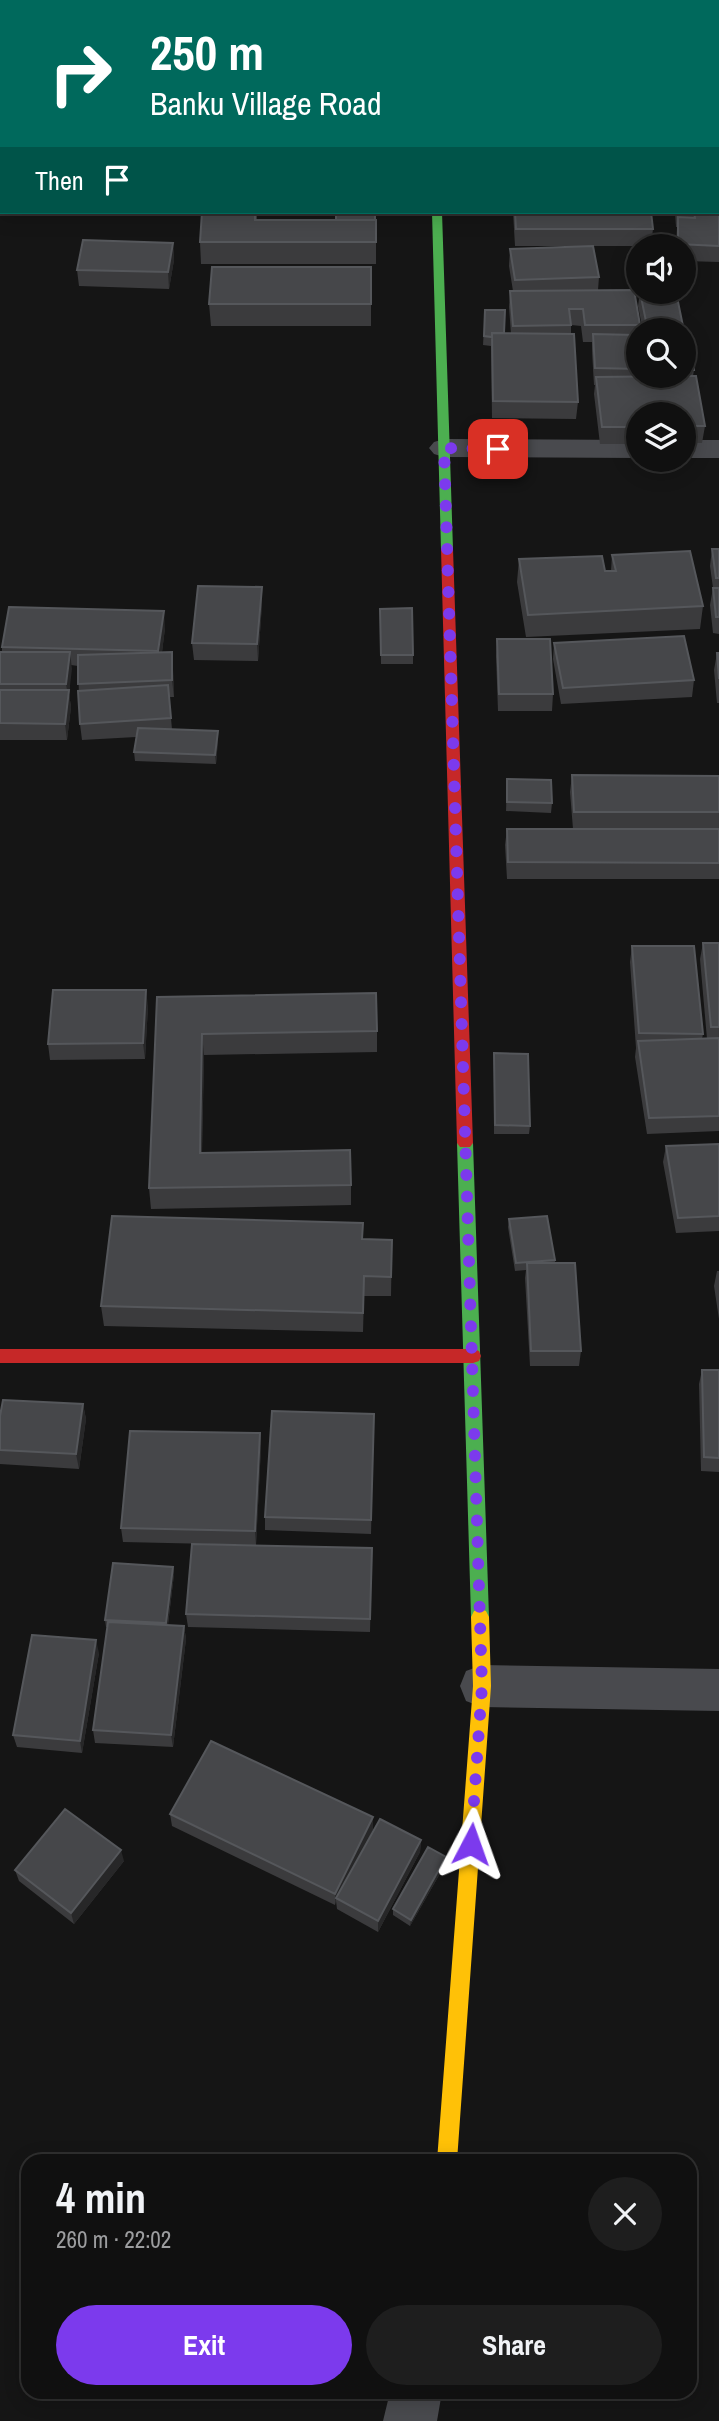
<!DOCTYPE html>
<meta charset="utf-8">
<style>
:root{--surface:#101010;--page:#1e1e1e;--text:#f1f3f6;--muted:#9c9d9f;--line:#303030;--accent:#7c3aed}
body{margin:0;font-family:"Archivo Narrow",sans-serif;background:var(--page);color:var(--text);height:100vh;display:flex;flex-direction:column;font-size:26px;white-space:nowrap}
*{box-sizing:border-box;margin:0}
p{font-size:23px;color:var(--muted)}
.icon{flex:none;width:38px;height:38px;fill:none;stroke:currentColor;stroke-width:2;stroke-linecap:round;stroke-linejoin:round}
.map{position:relative;flex:1;overflow:hidden}
.panel{position:absolute;left:21px;top:2154px;width:676px;height:245px;display:flex;flex-direction:column;background:var(--surface);border-radius:21px;box-shadow:0 4px 18px #0003,0 0 0 2px var(--line)}
.panel>*{flex:none}
.top-card{position:absolute;left:0px;top:0px;width:719px;height:214px;box-shadow:0 4px 18px #0003,0 0 0 2px var(--line);background:#00695c;color:#fff;overflow:hidden}
.tools{position:absolute;left:626px;top:234px;display:grid;gap:14px}
.tools a{display:grid;place-items:center;width:70px;height:70px;border-radius:50%;background:var(--surface);box-shadow:0 4px 18px #0003,0 0 0 2px var(--line);font-size:35px}
.pin{position:absolute;display:grid;place-items:center;width:60px;height:60px;color:#fff;margin:-30px;border-radius:14px;box-shadow:0 4px 10px #0006}
.me{position:absolute;width:77px;margin:-38px;rotate:4deg;stroke-linejoin:round;filter:drop-shadow(0 0 5px #0008)}
.turn{display:flex;align-items:center;gap:24px;height:147px;padding:0 35px;font-size:32px}
.turn .icon{width:91px;height:91px;stroke-width:2.5}
.turn b{display:block;font-size:49px;line-height:60px}
.then{display:flex;align-items:center;height:66px;padding:0 35px;background:#0003;gap:14px;font-size:26px}
.round{display:grid;place-items:center;flex:none;width:74px;height:74px;border-radius:37px;background:var(--page)}
.summary{display:flex;align-items:center;justify-content:space-between;height:119px;padding:0 35px}
h1{font-size:42px;font-weight:800;line-height:52px}
.primary-button{display:flex;gap:14px;margin-top:auto;padding:14px 35px}
.primary-button a{flex:1;height:80px;border-radius:42px;background:var(--accent);color:#fff;font-size:28px;font-weight:800;line-height:80px;text-align:center}
.primary-button a+a{background:var(--page);color:var(--text)}
.map>svg:first-child{display:block}
.lines{fill:none;stroke-linecap:round;stroke-linejoin:round}
.street{fill:#494a4e;fill-rule:evenodd}
.fast{fill:#4caf50;fill-rule:evenodd}
.slow{fill:#ffc107;fill-rule:evenodd}
.jam{fill:#c62828;fill-rule:evenodd}
.wall{fill:#3b3b3d}
.shaded-wall{fill:#272728}
.building{fill:#46474a;stroke:#55575b;stroke-width:2}
.route{stroke:#7c3aed;stroke-width:12;stroke-dasharray:0 21.6}
</style>
<div class="map">
<svg width="719" height="2421" viewBox="0 0 719 2421">
<rect width="100%" height="100%" fill="#151515"/>
<g class="lines">
<path class="street" d="M417 0H441V2H417Z
M718 183H719V199H718Z
M444 439 639 440V458L444 457 434 454 429 448 434 442Z
M684 440H719V458H684Z
M482 1665 719 1669V1711L482 1707 466 1701 460 1686 466 1671Z
M390 2392H442L437 2421H383Z"/>
<path class="fast" d="M432 212H442L453 549 447 553 441 549Z
M465 1137 470 1139 473 1143 489 1617 486 1623 480 1625 474 1623 471 1617 457 1143 460 1139Z"/>
<path class="slow" d="M480 1609 486 1611 489 1617 491 1686 457 2161H437L473 1686 471 1617 474 1611Z"/>
<path class="jam" d="M447 545 453 549 473 1143 470 1147H460L457 1143 441 549Z
M0 1349H473L479 1351 481 1356 479 1361 473 1363H0Z"/>
</g>
<path class="wall" d="M719 196V262L684 261V247H676L677 227H676L675 212H718Z
M202 212H257V220H376V264H201L200 242Z
M513 212H651L653 229 651 246H593L599 277 598 290 640 325 638 342H635V343H639V376H684V335L694 370 693 376 705 426 702 443H684V415H639V444H600L594 394 595 385H594L592 351V342H583L581 326 571 325V334L578 402 576 419 492 418 491 346 483 345 485 310 504 333 511 334 509 307 510 291H513L509 266 510 249 592 246H515Z
M173 243 174 260 169 289 79 286 77 270Z
M371 267V326H211L209 304Z
M640 292H676L684 331H643L638 306Z
M712 549H719V634L713 633 710 605 713 588 710 566Z
M612 555 703 606 700 629 526 637 517 582 519 559 605 571H611Z
M262 604 258 661 194 660 192 643Z
M380 609 413 655V664H381Z
M165 628 162 652H172L173 669 174 697H169L172 729 218 740 216 764 135 761 134 752 136 737 82 740 80 724 78 666 71 665 69 694 71 707 67 740H0V652H2V647Z
M497 639 553 694 552 711H498L496 656Z
M554 643 694 680 692 697 561 704 553 659Z
M717 653H719V703H717L714 670Z
M572 775 719 776V879H507L505 845 507 829H573L570 792Z
M507 779 552 803 551 813 506 811Z
M703 943H719V1131L647 1134 635 1057 636 1048 630 962 632 946 703 1034 702 1039H707L700 959Z
M157 997 377 1031V1052L204 1055 202 1153 351 1185V1205L151 1209 149 1188Z
M148 1006 145 1059 50 1060 48 1044Z
M494 1053 530 1126 529 1134H494Z
M719 1144V1231L676 1233 663 1162 666 1146Z
M509 1219 555 1260V1263L581 1351 579 1366H530L525 1278 526 1270 515 1271 508 1227Z
M363 1239 392 1240 391 1296H364L363 1332 104 1326 101 1306Z
M717 1271H719V1319L714 1286Z
M702 1370H719V1472L701 1471 699 1384Z
M83 1404 86 1419 79 1469 0 1464V1416Z
M374 1414 371 1534 265 1530V1517Z
M260 1433 261 1447 256 1545 123 1542 121 1528Z
M372 1548 370 1632 188 1627 186 1614Z
M173 1567 174 1574 168 1625 184 1626 186 1639 173 1747 95 1743 93 1730 108 1627H106L105 1620Z
M99 1653 82 1753 17 1747 13 1735Z
M170 1814 373 1829 359 1857 421 1840 420 1852 378 1932 337 1909 336 1901 335 1905 172 1826Z
M124 1861 74 1924 19 1881 15 1870Z
M446 1863 410 1926 393 1915V1909Z"/>
<path class="shaded-wall" d="M173 243 174 260 169 289 168 272Z
M262 587V604L258 661 257 644Z
M164 611 165 628 160 668 158 651Z
M70 652 72 669 69 694 71 707 67 740 65 724 68 696 66 684Z
M172 652 173 669 174 697 172 680Z
M218 731V740L216 764 215 755Z
M146 990 148 1006 145 1059 143 1043Z
M202 1034 204 1055 201 1174 200 1153Z
M83 1404 86 1419 79 1469 76 1454Z
M260 1433 261 1447 256 1545 255 1531Z
M173 1567 174 1574 167 1631 166 1623Z
M184 1626 186 1639 173 1747 171 1735Z
M96 1640 99 1653 82 1753 80 1741Z
M373 1817V1829L338 1899 336 1898 335 1905V1894Z
M421 1840 420 1852 378 1932V1921Z
M121 1850 124 1861 74 1924 71 1913Z
M446 1857V1863L410 1926 411 1920Z"/>
<path class="building" d="M451 0H550V2H451Z
M562 0H615V2H562Z
M621 0H673L674 2H621Z
M718 57H719V71H718Z
M718 196H719V246L678 244V217L695 218 694 212H718Z
M202 212H255V220H376V242H200Z
M336 212H375V220H336Z
M515 212H651L653 229H516Z
M83 240 173 243 168 272 77 270Z
M593 246 599 277 515 280 510 249Z
M212 267H371V304H209Z
M634 290 640 325H585L583 309H569L571 325 513 326 510 291Z
M640 292H676L684 331H648Z
M485 310H505L504 333H492V337L484 336Z
M492 333 574 334 578 402 493 401Z
M593 334 635 335V343H639V369L595 368Z
M684 335H690L694 370H684Z
M684 376H696L705 426H684V415H639V427H602L596 377Z
M712 549H719V578H716Z
M690 551 703 606 528 615 519 559 602 556 605 571H616L612 555Z
M198 586 262 587 257 644 192 643Z
M713 588H719V617H716Z
M9 607 164 611 158 651 2 647Z
M412 608 413 655H381L380 609Z
M684 636 694 680 563 688 554 643Z
M497 639H550L553 694H499Z
M0 652H70L66 684H0Z
M172 652V680L78 684V655Z
M717 653H719V679Z
M168 685 171 718 80 724 78 691Z
M0 690H69L65 724 0 723Z
M138 728 218 731 215 755 134 752Z
M572 775 719 776V812H574Z
M507 779 551 780 552 803 507 802Z
M507 829H719V863L508 862Z
M703 943H719V1027H711Z
M632 946H694L703 1034 639 1033Z
M53 990H146L143 1043 48 1044Z
M376 993 377 1031 202 1034 200 1153 350 1150 351 1185 149 1188 157 997Z
M719 1038V1116L649 1118 638 1041Z
M494 1053 528 1054 530 1126 495 1125Z
M719 1144V1216L678 1218 666 1146Z
M112 1216 363 1223 362 1239 392 1240 391 1277 364 1276 363 1313 101 1306Z
M547 1216 555 1260 516 1263 509 1219Z
M527 1263H575L581 1351H531Z
M702 1370H719V1458L704 1457Z
M3 1400 83 1404 76 1454 0 1450V1416Z
M272 1411 374 1414 371 1520 265 1517Z
M130 1431 260 1433 255 1531 121 1528Z
M192 1544 372 1548 370 1619 186 1614Z
M113 1563 173 1567 166 1623 105 1620Z
M108 1622 184 1626 171 1735 93 1730Z
M32 1635 96 1640 80 1741 13 1735Z
M211 1741 373 1817 335 1894 170 1814Z
M65 1809 121 1850 71 1913 15 1870Z
M380 1819 421 1840 378 1921 336 1898Z
M428 1847 446 1857 411 1920 393 1909Z"/>
<g class="lines">
<path class="route" d="M471 1844 482 1686 444 448 498 449"/>
</g>
</svg>
<div class="tools">
<a><svg class="icon" aria-label="sound" viewBox="0 0 24 24"><path d="M4 9h4l5-4v14l-5-4H4zM17 9q2 3 0 6"/></svg></a>
<a><svg class="icon" aria-label="search" viewBox="0 0 24 24"><circle cx="10" cy="10" r="6"/><path d="M15 15l6 6"/></svg></a>
<a><svg class="icon" aria-label="layers" viewBox="0 0 24 24"><path d="M12 4l9 5-9 5-9-5zM3 14l9 5 9-5"/></svg></a>
</div>
<div class="pin" style="left:498px;top:449px;background:#d93025"><svg class="icon" aria-label="arrive" viewBox="0 0 24 24"><path d="M6 21V4h12l-3 4 3 4H6"/></svg></div>
<svg class="me" style="left:471px;top:1844px" viewBox="-20 -20 40 40"><path d="M0-17L14 15 0 8-14 15z" fill="#7c3aed" stroke="#fff" stroke-width="4"/></svg>
<div class="top-card">
<div class="turn"><svg class="icon" aria-label="right" viewBox="0 0 24 24"><path d="M7 20v-9h11M14 6l5 5-5 5"/></svg><div><b>250 m</b>Banku Village Road</div></div>
<div class="then">Then<svg class="icon" aria-label="arrive" viewBox="0 0 24 24"><path d="M6 21V4h12l-3 4 3 4H6"/></svg></div>
</div>
<section class="panel">
<div class="summary"><div><h1>4 min</h1><p>260 m · 22:02</p></div><a class="round"><svg class="icon" aria-label="close" viewBox="0 0 24 24"><path d="M6 6l12 12M18 6L6 18"/></svg></a></div>
<div class="primary-button"><a>Exit</a><a>Share</a></div>
</section>
</div>
